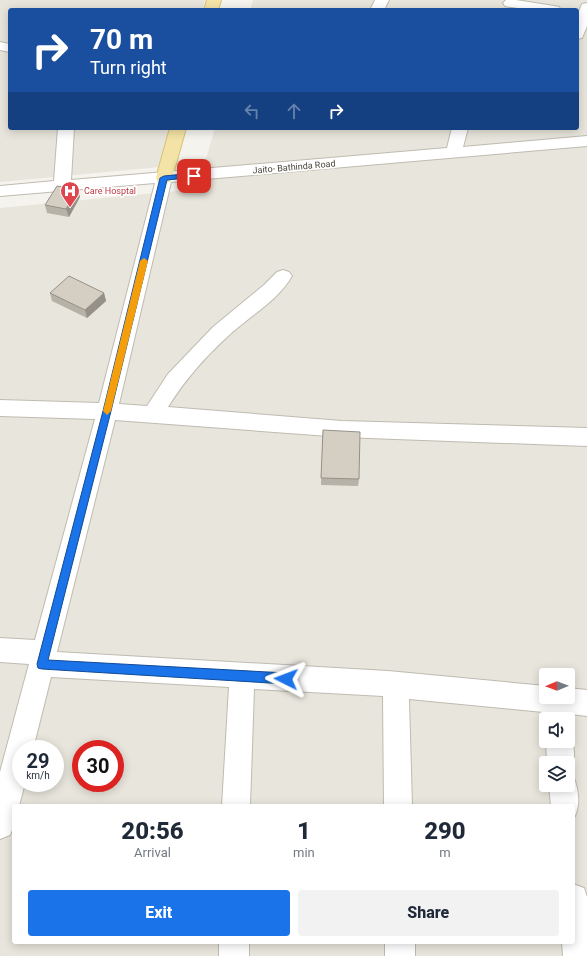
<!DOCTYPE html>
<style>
:root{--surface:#fff;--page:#f2f2f3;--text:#1f2937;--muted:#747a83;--accent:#1a73e8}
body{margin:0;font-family:Roboto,sans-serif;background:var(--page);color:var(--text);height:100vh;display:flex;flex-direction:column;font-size:15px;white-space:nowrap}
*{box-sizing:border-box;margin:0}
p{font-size:13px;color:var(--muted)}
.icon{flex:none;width:22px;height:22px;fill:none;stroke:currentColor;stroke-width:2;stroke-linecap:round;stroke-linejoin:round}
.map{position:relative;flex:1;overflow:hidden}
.sheet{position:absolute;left:12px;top:804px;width:563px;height:140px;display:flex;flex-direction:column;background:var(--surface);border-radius:4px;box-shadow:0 2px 10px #0003}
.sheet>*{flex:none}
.guide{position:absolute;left:8px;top:8px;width:571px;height:122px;border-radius:4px;box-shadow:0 2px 10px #0003;background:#1a4fa0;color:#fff;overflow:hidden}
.needle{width:26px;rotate:269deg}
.fabs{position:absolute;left:539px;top:668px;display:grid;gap:8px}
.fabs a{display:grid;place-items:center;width:36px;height:36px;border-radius:4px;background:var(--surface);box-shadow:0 2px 10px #0003;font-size:20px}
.speed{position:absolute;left:12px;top:740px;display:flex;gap:8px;font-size:20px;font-weight:700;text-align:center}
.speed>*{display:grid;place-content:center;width:52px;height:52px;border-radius:50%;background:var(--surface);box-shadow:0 2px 10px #0003;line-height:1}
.speed small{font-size:10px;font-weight:400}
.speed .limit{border:6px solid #d22;background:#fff;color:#111}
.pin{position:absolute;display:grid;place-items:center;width:34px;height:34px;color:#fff;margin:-17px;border-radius:8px;box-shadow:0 2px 6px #0006}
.me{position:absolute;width:44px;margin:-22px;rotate:273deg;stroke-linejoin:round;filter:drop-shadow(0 0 3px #0008)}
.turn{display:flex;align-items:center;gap:14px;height:84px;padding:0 16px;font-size:18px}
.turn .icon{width:52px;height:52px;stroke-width:2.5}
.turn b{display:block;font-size:28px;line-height:34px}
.lanes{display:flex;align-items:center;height:38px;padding:0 16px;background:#0003;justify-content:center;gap:20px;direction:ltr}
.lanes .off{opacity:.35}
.eta{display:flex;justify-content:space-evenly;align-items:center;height:68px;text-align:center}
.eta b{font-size:24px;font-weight:800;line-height:28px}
.action{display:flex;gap:8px;margin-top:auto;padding:8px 16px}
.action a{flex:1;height:46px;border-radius:4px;background:var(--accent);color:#fff;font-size:16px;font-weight:800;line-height:46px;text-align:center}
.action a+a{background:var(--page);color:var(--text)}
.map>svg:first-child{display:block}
.residential{fill:#e8e5dc;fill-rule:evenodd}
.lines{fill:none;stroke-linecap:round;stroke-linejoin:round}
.minor-casing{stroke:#bfbbb0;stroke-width:2}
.major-casing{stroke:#d8c178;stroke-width:2}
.minor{fill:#fff;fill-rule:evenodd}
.major{fill:#f4e3a7;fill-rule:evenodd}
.wall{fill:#b7b2a8}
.shaded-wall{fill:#959188}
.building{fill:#d5cfc3;stroke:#959188}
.route{fill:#1a73e8;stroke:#114b97}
.slow{fill:#f59e0b}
.labels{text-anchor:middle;stroke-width:3.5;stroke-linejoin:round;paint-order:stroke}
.far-street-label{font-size:9px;fill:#49443b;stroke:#fff}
.far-health-label{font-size:9px;fill:#be3a42;stroke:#fff;text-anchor:start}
</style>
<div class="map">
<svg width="587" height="956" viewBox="0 0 587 956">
<rect width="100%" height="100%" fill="#f5f3ed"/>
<path class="residential" d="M0 0H205L202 10H10V128H170L160 167 0 182Z
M253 0H587V956H0V208L197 189 215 128H577V10H250ZM546 675H568V697H546ZM546 719H568V741H546ZM21 749H55V783H21ZM81 749H115V783H81ZM546 763H568V785H546ZM14 806H573V942H14Z"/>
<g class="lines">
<g class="minor-casing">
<path id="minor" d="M375 0H389L384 10H370Z
M506 0H516L554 6 559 7 561 10C542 10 524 10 505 6L503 3Z
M587 3V26L582 38 577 39V16L582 4Z
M0 42 10 44V52L0 50Z
M58 128H74L71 180 447 148 452 128H468L463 147 587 136V146L171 182 119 404 147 406 168 374 213 327 264 285 277 272 283 270 289 272 292 276C277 302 248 317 227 337 204 358 184 381 168 407L342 421 587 428V446L342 437 115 420 57 652 388 671 546 686V697H568V688L587 690V716L570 714V719L568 724V719H546V724L543 712 409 699 412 806H384L383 696 254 689 250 806H222L229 687 51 677 33 749H21V783H25L19 806H14V825L10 835 0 839V772L29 664 0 662V638L35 640 95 419 0 416V400L99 403 155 183 0 196V186L54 181Z
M568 731C575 744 576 760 571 773H569L573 775C578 789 581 802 575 816L573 817V806H551L549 785H568V763H547L546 741H568Z
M573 884 584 888 587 897V956H563L562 942H573Z
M219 942H249V956H219Z
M385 942H415V956H385Z"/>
</g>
<g class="major-casing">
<path id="major" d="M207 0H221L218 10H204Z
M170 128H186L172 178 170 182 164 183 158 182 156 178Z"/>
</g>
<use href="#minor" class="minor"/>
<use href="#major" class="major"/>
</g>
<path class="wall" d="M80 197 69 217 47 213 45 205Z
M50 293H104L106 301 87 318 52 301Z
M323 430 359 479 358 486 321 485Z"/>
<path class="shaded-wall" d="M78 189 80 197 69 217 66 209Z
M104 293 106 301 87 318 85 310Z"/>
<path class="building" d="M57 186 78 189 66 209 45 205Z
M69 276 104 293 85 310 50 293Z
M323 430 360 432 359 479 321 478Z"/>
<path class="route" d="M194 173 196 174V177L167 180 111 411 48 660 286 673 290 675 291 679 290 682 286 684 42 669 38 668 37 664 103 411 160 178 164 176Z"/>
<path class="slow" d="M144 258 148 261 111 411 107 415 103 411 140 261Z"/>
<defs>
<g id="hospital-pin" transform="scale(1)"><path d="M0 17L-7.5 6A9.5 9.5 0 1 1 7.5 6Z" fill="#e0444e" stroke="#fff"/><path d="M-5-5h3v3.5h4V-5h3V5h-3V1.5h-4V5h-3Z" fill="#fff"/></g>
</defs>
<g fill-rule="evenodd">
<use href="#hospital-pin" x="70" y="191"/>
</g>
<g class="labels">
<g class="far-street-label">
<text transform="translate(294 167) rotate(-5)" y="3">Jaito- Bathinda Road</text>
</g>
<g class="far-health-label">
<text x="84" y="194">Care Hosptal</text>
</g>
</g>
</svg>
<div class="fabs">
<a><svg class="needle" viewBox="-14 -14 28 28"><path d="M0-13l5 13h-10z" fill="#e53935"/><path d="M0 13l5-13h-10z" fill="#747a83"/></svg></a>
<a><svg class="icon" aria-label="sound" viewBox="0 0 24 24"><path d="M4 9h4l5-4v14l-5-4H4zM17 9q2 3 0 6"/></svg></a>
<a><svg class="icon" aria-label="layers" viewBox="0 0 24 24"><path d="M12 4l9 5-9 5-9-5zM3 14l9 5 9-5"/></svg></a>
</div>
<div class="speed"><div>29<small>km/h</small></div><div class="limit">30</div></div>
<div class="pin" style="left:194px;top:176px;background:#d93025"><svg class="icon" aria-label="arrive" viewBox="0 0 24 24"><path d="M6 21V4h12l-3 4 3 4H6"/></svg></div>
<svg class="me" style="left:286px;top:679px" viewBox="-20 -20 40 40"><path d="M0-17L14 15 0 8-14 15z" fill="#1a73e8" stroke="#fff" stroke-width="4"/></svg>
<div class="guide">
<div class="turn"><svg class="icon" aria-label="right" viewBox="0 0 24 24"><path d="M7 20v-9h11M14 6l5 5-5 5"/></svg><div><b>70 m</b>Turn right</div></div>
<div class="lanes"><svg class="icon off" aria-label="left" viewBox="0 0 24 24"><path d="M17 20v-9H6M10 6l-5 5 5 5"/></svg><svg class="icon off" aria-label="ahead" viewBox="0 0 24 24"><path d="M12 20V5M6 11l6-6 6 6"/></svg><svg class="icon" aria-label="right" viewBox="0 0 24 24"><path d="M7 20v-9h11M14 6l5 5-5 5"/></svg></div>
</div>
<section class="sheet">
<div class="eta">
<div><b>20:56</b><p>Arrival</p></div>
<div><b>1</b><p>min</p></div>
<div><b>290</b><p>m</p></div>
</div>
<div class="action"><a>Exit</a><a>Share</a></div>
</section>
</div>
